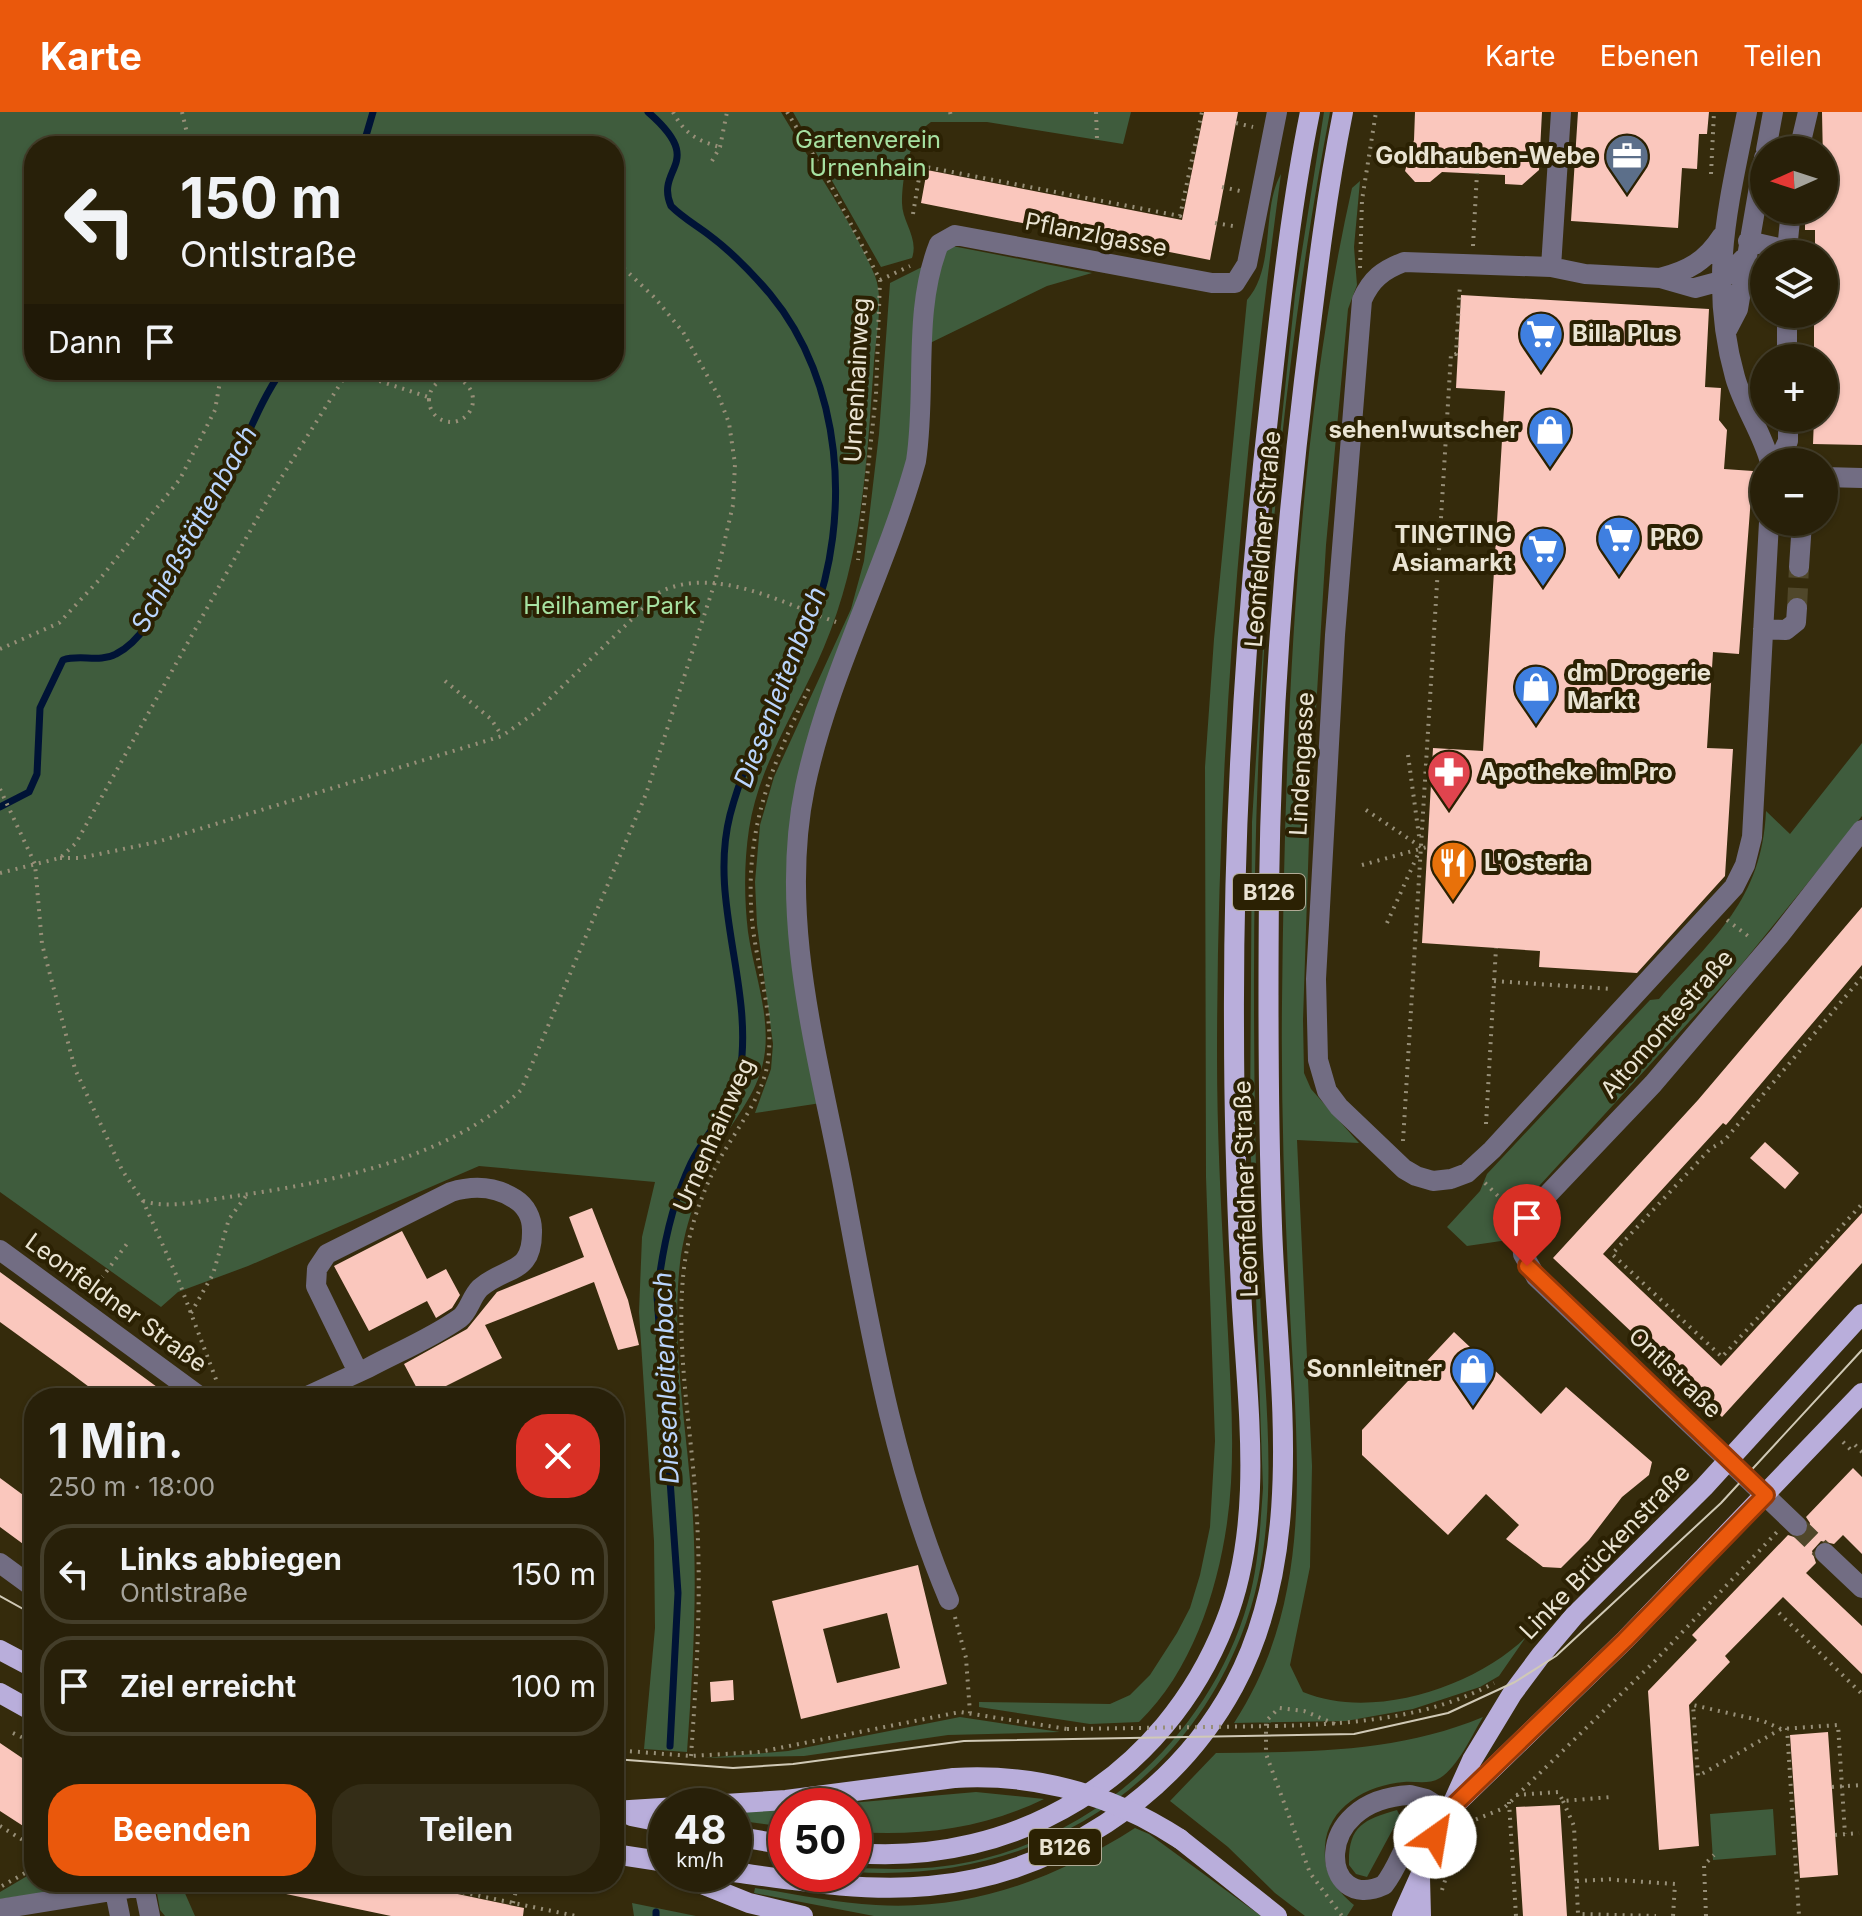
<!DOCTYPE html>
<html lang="de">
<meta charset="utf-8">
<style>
:root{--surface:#282009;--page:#342d17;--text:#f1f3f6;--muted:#a5a39c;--line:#443e2a;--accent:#ea580c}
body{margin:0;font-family:Inter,sans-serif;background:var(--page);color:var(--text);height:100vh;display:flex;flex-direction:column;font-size:30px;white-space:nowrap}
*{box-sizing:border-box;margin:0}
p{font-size:26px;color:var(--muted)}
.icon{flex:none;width:44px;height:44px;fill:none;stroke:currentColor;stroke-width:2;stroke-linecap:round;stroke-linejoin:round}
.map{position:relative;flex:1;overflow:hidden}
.side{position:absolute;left:24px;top:1276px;width:600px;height:504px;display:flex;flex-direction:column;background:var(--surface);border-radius:32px;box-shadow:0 2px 6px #0004,0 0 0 2px var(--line)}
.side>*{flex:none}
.guide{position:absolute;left:24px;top:24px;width:600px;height:244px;border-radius:32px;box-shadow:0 2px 6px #0004,0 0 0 2px var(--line);background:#282009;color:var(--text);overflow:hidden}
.needle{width:52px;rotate:267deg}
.fabs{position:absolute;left:1750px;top:24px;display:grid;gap:16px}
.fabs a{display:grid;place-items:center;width:88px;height:88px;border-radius:50%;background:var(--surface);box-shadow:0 2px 6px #0004,0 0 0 2px var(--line);font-size:40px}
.speed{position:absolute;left:648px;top:1676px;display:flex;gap:16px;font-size:40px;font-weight:700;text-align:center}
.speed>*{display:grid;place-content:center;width:104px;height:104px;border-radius:50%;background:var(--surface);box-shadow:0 2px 6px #0004,0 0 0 2px var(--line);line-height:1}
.speed small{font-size:20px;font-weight:400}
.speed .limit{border:12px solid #d22;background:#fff;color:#111}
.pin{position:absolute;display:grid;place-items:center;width:68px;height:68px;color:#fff;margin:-82px -34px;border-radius:50% 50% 50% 0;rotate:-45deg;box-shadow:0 0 8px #0007}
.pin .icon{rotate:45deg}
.me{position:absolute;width:88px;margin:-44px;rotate:32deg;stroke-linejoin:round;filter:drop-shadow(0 0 6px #0008)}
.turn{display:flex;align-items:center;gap:28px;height:168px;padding:0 24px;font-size:36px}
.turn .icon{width:104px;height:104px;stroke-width:2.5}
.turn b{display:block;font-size:56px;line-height:68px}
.then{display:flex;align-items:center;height:76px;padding:0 24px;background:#0003;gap:16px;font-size:30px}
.round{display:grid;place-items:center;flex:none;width:84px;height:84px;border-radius:32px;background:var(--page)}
.head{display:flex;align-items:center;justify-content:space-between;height:136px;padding:0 24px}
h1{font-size:48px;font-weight:700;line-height:60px}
.button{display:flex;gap:16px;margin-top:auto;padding:16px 24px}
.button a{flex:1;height:92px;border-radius:32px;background:var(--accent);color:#fff;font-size:32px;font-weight:700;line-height:92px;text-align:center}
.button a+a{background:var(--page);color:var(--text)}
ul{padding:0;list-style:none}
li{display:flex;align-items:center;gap:24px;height:100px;margin:0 16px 12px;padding:0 8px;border:4px solid var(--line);border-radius:32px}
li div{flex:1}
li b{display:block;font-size:30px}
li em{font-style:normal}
header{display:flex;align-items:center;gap:48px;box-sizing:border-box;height:112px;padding:0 40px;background:var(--accent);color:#fff}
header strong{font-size:38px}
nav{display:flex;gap:44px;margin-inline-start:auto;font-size:28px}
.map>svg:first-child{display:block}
.green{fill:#3f5c3d;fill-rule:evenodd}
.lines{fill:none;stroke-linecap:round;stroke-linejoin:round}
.stream{stroke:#001336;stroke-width:7}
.building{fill:#fac7bd;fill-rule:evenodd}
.minor-tunnel{stroke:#50472a;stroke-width:20;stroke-dasharray:20 10;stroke-linecap:butt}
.path{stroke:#978f78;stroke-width:4;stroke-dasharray:2 6;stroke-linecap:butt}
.minor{stroke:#726d83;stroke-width:20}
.major{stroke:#b9aedb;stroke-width:20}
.tram{stroke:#d0c9b6;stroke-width:2}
.path-bridge{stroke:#978f78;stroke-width:4;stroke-dasharray:2 6;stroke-linecap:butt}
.major-bridge{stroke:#b9aedb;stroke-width:20}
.route-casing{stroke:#983908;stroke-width:20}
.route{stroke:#ea580c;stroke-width:14}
.labels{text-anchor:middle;stroke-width:8;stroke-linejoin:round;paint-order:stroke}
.shield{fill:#2b2103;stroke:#b1aa95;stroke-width:2}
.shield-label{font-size:22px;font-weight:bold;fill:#eae4d3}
.park-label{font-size:24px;fill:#a6e1a1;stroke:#2b2103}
.poi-label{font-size:24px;font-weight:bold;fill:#eae4d3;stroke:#2b2103;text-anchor:start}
.street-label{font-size:24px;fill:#eae4d3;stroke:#2b2103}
.water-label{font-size:26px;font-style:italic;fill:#bad5fe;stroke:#2b2103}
</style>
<header>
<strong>Karte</strong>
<nav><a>Karte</a><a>Ebenen</a><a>Teilen</a></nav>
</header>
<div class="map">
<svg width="1862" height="1804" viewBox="0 0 1862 1804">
<rect width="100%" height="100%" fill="#352b0c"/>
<path class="green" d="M0 0H781C812 53 851 107 875 164 884 187 876 224 874 249 867 347 863 443 824 535 799 595 759 651 749 717 744 750 744 786 748 820 754 862 774 912 762 955 754 985 736 1004 722 1030 702 1066 685 1110 680 1151 671 1230 686 1312 692 1391 698 1474 693 1556 687 1640L644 1637 655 1516 654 1429 639 1200 642 1125 655 1070 479 1054 248 1154 178 1180 161 1195 0 1080ZM614 34V258H34V34Z
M793 0H1131L1123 32 987 10H931C909 24 902 66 902 91 902 110 919 126 912 146L881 155Z
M1324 0H1330C1275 291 1253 592 1254 888 1254 987 1256 1085 1260 1183 1265 1295 1284 1417 1241 1524 1176 1686 1025 1771 854 1760V1756C884 1757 915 1758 945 1754 1087 1735 1209 1627 1248 1490 1259 1453 1260 1414 1263 1376L1250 1019 1252 710 1271 408 1295 183Z
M1281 62C1241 355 1217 649 1217 945 1217 1037 1223 1130 1228 1222 1231 1284 1236 1349 1227 1411 1217 1481 1191 1560 1139 1610L1090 1612 979 1595V1590L1110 1592 1130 1583 1150 1563 1177 1521 1190 1496 1200 1463 1210 1415 1215 1329 1206 1065 1205 655 1214 527 1247 188C1276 155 1261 97 1281 62Z
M1360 69 1354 135 1357 173 1348 197 1326 433 1310 696 1303 908 1304 961 1311 977 1359 1031 1297 1028 1312 1354 1310 1455 1290 1553 1303 1580C1372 1609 1475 1575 1526 1525L1499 1564 1480 1575 1413 1597 1346 1609 1234 1611C1320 1479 1295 1328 1289 1179 1284 1083 1281 986 1282 890 1285 625 1294 335 1352 76Z
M947 133 1092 161 1047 174 928 232 932 186Z
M922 155 915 324 795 695 821 991 755 1001 771 957 773 932 757 813 755 770 760 713 774 665 851 497 864 449 879 322 890 171Z
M1862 631V704L1741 853 1519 1096 1515 1119 1508 1128 1467 1134 1447 1115 1480 1079 1487 1062 1650 888 1659 887C1714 825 1762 788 1766 699L1790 722Z
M960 1605 1060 1620 948 1623 804 1644 704 1646 788 1639Z
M1483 1605C1472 1623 1458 1655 1440 1666 1428 1673 1416 1669 1404 1670 1367 1673 1327 1695 1325 1735 1323 1762 1335 1776 1354 1793L1347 1804H1305L1275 1781 1228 1735 1170 1689 1216 1641C1309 1640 1396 1641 1483 1605Z
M976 1680 1044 1687C982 1717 922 1724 854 1720V1694H816Z
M786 1696V1715L734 1708V1700Z
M1773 1697 1776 1743 1713 1748 1710 1702Z
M1397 1698 1400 1704 1367 1765 1356 1762 1349 1753C1348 1714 1363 1708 1397 1698Z
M1135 1716 1149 1722 1261 1804H874L754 1781 755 1776C795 1782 836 1791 876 1793 971 1799 1057 1766 1135 1716Z
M34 1760V1770H59L64 1778 0 1787V1780Z
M155 1770H180L195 1804H165L160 1798Z
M632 1791 696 1804H634Z"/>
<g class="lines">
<path class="stream" d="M648 0C708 52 654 55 671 94 683 106 696 113 709 123 732 140 752 161 770 182 843 270 852 404 812 509 786 575 748 634 730 703 708 790 754 874 740 961 734 993 706 1021 691 1051 671 1093 662 1138 657 1184L678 1481 670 1634
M363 34 373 0
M0 695 29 680 37 662 40 596 63 548C80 542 99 551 116 542 148 526 163 482 179 453 194 422 213 392 229 362 247 327 259 291 282 258
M656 1800V1804"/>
</g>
<path class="building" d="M1204 0H1238L1210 148 921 91 927 58 1182 108Z
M1415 0H1542L1539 58 1522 73 1505 72V63L1442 60 1430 70H1415L1405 59 1414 28Z
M1578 0H1709L1707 22H1699L1697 57 1682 56 1678 116 1571 109Z
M1822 0H1862V333L1813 332 1814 306H1824V246H1814V202H1824V142H1815V118H1805V98H1824Z
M1461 183 1709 197 1705 275 1721 276 1719 308 1727 318 1724 357 1753 359 1739 542 1713 540 1707 636 1733 637 1725 764 1637 861 1539 855 1540 839 1422 831 1433 636 1483 639 1505 279 1456 276Z
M1862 795V853L1726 1013 1723 1011 1603 1142 1721 1254 1862 1101V1151L1722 1305 1553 1146 1698 988Z
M1765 1030 1799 1061 1785 1077 1750 1046Z
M592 1096 628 1188 639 1233 618 1238 594 1170 485 1213 502 1246 422 1286 404 1252 467 1217 497 1180 584 1145 569 1105Z
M402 1119 427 1167 446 1157 460 1183 452 1196 436 1206 427 1189 369 1219 334 1154Z
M0 1160 93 1228 172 1286H104L69 1260 0 1210Z
M1454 1220 1541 1302 1566 1275 1652 1350 1649 1363 1622 1385 1589 1428 1561 1456 1543 1455 1506 1427 1519 1413 1486 1382 1448 1423 1362 1343V1318Z
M1853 1356 1862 1365V1442L1843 1423 1834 1432 1821 1429 1812 1439 1816 1451 1806 1461 1862 1514V1562L1783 1485 1725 1544 1730 1550 1689 1593 1699 1734 1659 1738 1648 1579 1697 1528 1692 1523 1788 1423 1800 1427 1807 1422 1810 1411 1806 1405Z
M0 1366 34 1391V1440L0 1415Z
M918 1453 947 1572 801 1607 772 1489ZM887 1501 900 1556 837 1571 823 1517Z
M733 1568 734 1588 711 1590 710 1570Z
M1828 1620 1838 1763 1800 1766 1790 1623Z
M0 1631 34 1654V1721L0 1699Z
M1560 1693 1567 1804H1523L1516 1695Z
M268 1770H451L448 1780 524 1796 523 1804H391L267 1778Z"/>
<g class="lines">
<path class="minor-tunnel" d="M1797 496 1799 455
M1797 1414 1825 1441"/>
<path class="path" d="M182 0 190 34
M673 0C684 21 697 29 720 35
M787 0 825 62 880 168 876 283 858 448
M950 0 951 4
M1096 0 1097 27
M1236 11 1253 15
M712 49 720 35 727 0
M1711 62 1714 0
M1222 75 1240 79
M913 102 921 54 1180 104 1202 0
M1215 111 1233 114
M1473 134 1477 61
M1360 156 1362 88 1376 0
M880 168 910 154
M349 259 428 285
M429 288a22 22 0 1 1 44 0a22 22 0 1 1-44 0Z
M0 537 59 511 99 468 180 367 215 298 222 258
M445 569 491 607 502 624
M1408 643 1419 724
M0 677 35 752 42 832 75 957 122 1058 143 1089 178 1167 217 1270
M1366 698 1421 735
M60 746H80L157 730 502 624 536 600 660 480C715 453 782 491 836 510
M1362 753 1427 735
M0 761 60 746 76 731 269 385 349 258
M1727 808 1752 827
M1387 811 1419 740
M1862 865 1724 1029 1710 1037 1612 1142 1722 1245 1862 1092
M1494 869 1612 877
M1486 1012 1496 836
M1403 1029 1451 242H1456L1460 172
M1485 1071 1513 1099
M143 1089C170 1097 200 1089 228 1085 323 1072 449 1048 521 978L646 682 715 470 733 393 735 352 729 311 719 285 683 220 655 186 614 147
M92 1179 129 1129
M191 1201 213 1162 229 1107 246 1084
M1843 1330 1851 1338
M1855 1333 1862 1340
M1779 1501 1862 1582
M955 1505 966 1546 970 1601
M1335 1612 1304 1599 1279 1596 1266 1609V1642L1310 1761 1342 1804
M1276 1614C1351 1612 1427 1607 1494 1571
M1787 1616 1799 1804
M1781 1617 1763 1609 1693 1593 1698 1664 1781 1617 1838 1613 1845 1722
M13 1621 34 1631
M614 1638 691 1644 759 1640 960 1600 1067 1617
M691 1644C697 1559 702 1476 696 1391 691 1314 675 1233 684 1156 688 1123 699 1088 714 1058 733 1019 767 984 769 939 772 895 756 851 752 808 744 716 772 653 811 572
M1832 1675 1862 1673
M1516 1683 1558 1680 1563 1689 1611 1685
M1563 1689 1574 1714 1578 1802 1656 1804
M1509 1690 1516 1804
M0 1714 34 1735
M1835 1723 1859 1721
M1462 1726 1472 1709 1504 1696 1654 1550 1777 1420
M1617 1768 1675 1772 1673 1804
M1577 1769 1616 1767
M458 1770 456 1779 576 1804
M2 1774 34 1756
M1442 1778 1449 1756
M513 1791 518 1770
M1706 1804 1704 1753 1714 1743"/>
<path class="minor" d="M1747 0C1728 95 1708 169 1735 265 1743 294 1762 320 1770 350
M1766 38 1773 0
M1799 38 1808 0
M1748 129 1787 138 1791 98
M1744 146 1721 169 1695 176 1660 166 1585 162 1551 155 1404 150C1383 158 1371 167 1362 188L1335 523 1316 867 1318 948 1327 979 1339 995 1404 1057 1416 1064 1433 1069 1451 1067 1467 1061 1492 1038 1734 775 1745 753 1752 725 1769 410
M1551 155 1561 0
M1660 166C1688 159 1706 149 1722 124
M1787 202V246
M1726 220 1738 197 1764 46
M1778 350 1788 329V306
M1824 365 1862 366
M1799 455 1802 410
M1763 517 1786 518 1796 510 1797 496
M0 1138 202 1286
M303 1286C325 1276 346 1266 368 1256 398 1240 432 1226 460 1206 469 1199 471 1185 480 1176 507 1153 533 1163 532 1118 532 1106 526 1094 515 1087 495 1074 474 1073 451 1080L327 1142 317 1157 316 1174 358 1260
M1797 1414 1536 1165 1523 1142 1522 1128 1535 1096 1653 972 1779 824 1862 718
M1825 1441 1862 1476
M0 1451 34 1476
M949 1488C892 1354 869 1211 842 1068 817 939 778 806 805 675 829 561 885 460 916 349 927 278 912 200 939 132L955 123 1212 171H1235L1247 152 1277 0
M1410 1683 1426 1687 1447 1700C1406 1706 1407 1744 1384 1773 1321 1803 1308 1688 1410 1683Z
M113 1770 120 1804
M143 1770 150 1804
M0 1797 143 1774"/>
<path class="major" d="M0 1538 34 1556
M0 1581 34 1600
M1459 1689 1625 1528 1862 1281
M614 1699 786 1688 954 1666
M631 1704 666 1711
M734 1724 786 1733
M1180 1727 1277 1804
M854 1741C1017 1754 1165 1664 1225 1511 1264 1413 1248 1298 1242 1195 1237 1102 1234 1008 1234 915 1233 709 1246 502 1269 297 1280 198 1290 98 1310 0
M614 1742 666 1750
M734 1760C798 1769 864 1780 929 1774 1054 1763 1174 1685 1234 1574 1309 1434 1277 1266 1272 1114 1268 1002 1268 890 1269 778 1271 608 1284 437 1304 269 1315 179 1325 89 1343 0
M677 1762 749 1791 803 1804
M1420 1766 1421 1804
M1402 1804 1472 1648 1512 1582 1541 1543 1574 1504 1704 1375 1862 1202"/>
<path class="tram" d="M0 1484 34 1503
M614 1647 733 1656 793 1652 964 1629 1354 1622 1448 1601 1515 1570 1556 1544 1721 1391 1862 1238"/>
<path class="path-bridge" d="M1067 1617 1276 1614"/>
<path class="major-bridge" d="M954 1666C1037 1661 1111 1682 1180 1727"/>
</g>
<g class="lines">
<g class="route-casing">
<path id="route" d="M1435 1725 1447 1700 1625 1528 1766 1383 1527 1154"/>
</g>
<use href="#route" class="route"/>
</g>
<defs>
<g id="office-pin" transform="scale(2.3)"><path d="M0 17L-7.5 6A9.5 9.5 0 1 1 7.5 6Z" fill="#5c6f8a" stroke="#2b2103"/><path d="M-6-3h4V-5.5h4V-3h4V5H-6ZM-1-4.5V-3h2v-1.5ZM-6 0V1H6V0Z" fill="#fff"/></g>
<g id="supermarket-pin" transform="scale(2.3)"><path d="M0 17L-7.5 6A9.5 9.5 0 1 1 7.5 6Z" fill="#3f7fe0" stroke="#2b2103"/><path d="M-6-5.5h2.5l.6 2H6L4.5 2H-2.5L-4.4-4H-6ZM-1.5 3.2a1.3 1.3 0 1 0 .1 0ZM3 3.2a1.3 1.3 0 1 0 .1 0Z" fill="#fff"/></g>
<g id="shop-pin" transform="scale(2.3)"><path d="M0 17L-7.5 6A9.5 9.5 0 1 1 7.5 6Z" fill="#3f7fe0" stroke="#2b2103"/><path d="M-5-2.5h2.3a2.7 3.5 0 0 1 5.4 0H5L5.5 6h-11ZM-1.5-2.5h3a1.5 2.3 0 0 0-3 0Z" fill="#fff"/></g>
<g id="pharmacy-pin" transform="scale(2.3)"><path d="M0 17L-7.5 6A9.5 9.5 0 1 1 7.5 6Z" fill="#e0444e" stroke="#2b2103"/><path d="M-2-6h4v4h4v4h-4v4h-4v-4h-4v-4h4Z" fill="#fff"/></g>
<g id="restaurant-pin" transform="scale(2.3)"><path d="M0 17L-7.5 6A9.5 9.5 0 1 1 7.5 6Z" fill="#e8710a" stroke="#2b2103"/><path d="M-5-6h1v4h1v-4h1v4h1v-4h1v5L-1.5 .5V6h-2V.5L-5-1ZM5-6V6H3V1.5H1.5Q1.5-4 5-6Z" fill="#fff"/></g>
</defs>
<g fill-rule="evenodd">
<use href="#office-pin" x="1627" y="44"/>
<use href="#supermarket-pin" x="1541" y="222"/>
<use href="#shop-pin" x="1550" y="318"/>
<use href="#supermarket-pin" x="1619" y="426"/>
<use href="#supermarket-pin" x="1543" y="437"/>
<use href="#shop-pin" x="1536" y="575"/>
<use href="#pharmacy-pin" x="1449" y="660"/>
<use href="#restaurant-pin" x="1453" y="751"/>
<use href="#shop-pin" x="1473" y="1257"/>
</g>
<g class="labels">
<g class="shield">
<rect x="1233" y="762" width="72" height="36" rx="6"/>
<rect x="1029" y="1717" width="72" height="36" rx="6"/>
</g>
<g class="shield-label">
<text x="1269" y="788">B126</text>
<text x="1065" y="1743">B126</text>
</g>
<g class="park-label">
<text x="868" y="36">Gartenverein<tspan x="868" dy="28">Urnenhain</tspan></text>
<text x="610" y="502">Heilhamer Park</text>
</g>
<g class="poi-label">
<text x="1596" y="52" text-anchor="end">Goldhauben-Webe</text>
<text x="1572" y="230">Billa Plus</text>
<text x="1519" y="326" text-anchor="end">sehen!wutscher</text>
<text x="1512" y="431" text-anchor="end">TINGTING<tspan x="1512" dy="28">Asiamarkt</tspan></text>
<text x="1650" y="434">PRO</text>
<text x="1567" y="569">dm Drogerie<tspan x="1567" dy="28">Markt</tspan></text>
<text x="1480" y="668">Apotheke im Pro</text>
<text x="1484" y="759">L'Osteria</text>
<text x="1442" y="1265" text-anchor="end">Sonnleitner</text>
</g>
<g class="street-label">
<text transform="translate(1096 123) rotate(11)" y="8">Pflanzlgasse</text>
<text transform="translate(857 268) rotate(-87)" y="8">Urnenhainweg</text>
<text transform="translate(1263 427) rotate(-85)" y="8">Leonfeldner Straße</text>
<text transform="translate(1302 652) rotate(-87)" y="8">Lindengasse</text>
<text transform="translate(1667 912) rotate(-49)" y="8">Altomontestraße</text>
<text transform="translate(714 1023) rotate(-66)" y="8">Urnenhainweg</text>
<text transform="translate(1246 1077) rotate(-92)" y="8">Leonfeldner Straße</text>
<text transform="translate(116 1191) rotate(36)" y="8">Leonfeldner Straße</text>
<text transform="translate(1675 1261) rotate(44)" y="8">Ontlstraße</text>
<text transform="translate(1605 1440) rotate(-46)" y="8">Linke Brückenstraße</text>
</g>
<g class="water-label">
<text transform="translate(194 417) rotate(-61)" y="9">Schießstättenbach</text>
<text transform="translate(780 575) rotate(-69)" y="9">Diesenleitenbach</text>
<text transform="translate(666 1266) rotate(-92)" y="9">Diesenleitenbach</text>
</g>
</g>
</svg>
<div class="fabs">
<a><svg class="needle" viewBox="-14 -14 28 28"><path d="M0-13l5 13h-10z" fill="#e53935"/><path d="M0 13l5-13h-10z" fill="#a5a39c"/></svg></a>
<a><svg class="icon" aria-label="layers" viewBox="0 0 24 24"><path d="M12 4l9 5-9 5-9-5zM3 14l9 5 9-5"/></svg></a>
<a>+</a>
<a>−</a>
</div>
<div class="speed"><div>48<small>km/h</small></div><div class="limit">50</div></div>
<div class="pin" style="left:1527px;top:1154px;background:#d93025"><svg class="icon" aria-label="arrive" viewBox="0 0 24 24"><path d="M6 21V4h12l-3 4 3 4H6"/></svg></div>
<svg class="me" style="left:1435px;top:1725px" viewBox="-20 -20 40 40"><circle r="19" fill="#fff"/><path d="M0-13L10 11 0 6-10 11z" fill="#ea580c"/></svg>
<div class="guide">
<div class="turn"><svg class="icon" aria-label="left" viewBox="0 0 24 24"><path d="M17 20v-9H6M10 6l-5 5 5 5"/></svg><div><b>150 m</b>Ontlstraße</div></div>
<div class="then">Dann<svg class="icon" aria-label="arrive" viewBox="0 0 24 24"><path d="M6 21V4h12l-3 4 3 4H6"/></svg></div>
</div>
<section class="side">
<div class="head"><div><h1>1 Min.</h1><p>250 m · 18:00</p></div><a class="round" style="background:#d93025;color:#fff"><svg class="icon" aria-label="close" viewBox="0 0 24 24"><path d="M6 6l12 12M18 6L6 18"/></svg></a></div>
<ul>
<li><svg class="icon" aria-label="left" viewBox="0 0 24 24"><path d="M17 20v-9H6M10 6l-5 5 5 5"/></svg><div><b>Links abbiegen</b><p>Ontlstraße</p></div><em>150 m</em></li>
<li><svg class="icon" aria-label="arrive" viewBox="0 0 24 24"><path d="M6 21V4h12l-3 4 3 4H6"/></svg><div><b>Ziel erreicht</b></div><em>100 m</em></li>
</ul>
<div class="button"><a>Beenden</a><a>Teilen</a></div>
</section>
</div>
